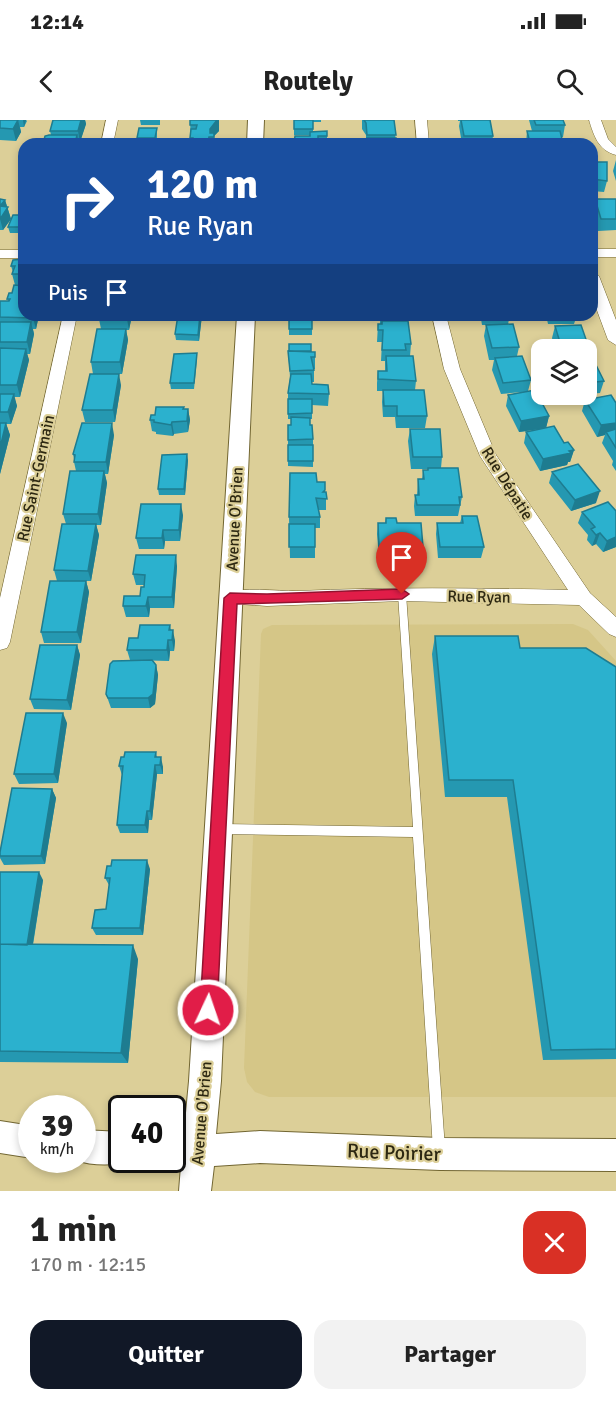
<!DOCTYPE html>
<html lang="fr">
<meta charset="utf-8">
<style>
:root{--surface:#fff;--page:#f2f2f2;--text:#222;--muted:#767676;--accent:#111827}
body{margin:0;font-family:Signika,sans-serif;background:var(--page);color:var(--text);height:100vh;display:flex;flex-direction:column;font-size:22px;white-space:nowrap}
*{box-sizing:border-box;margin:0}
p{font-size:20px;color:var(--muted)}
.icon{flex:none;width:33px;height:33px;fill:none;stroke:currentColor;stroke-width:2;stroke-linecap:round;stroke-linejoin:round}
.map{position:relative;height:1071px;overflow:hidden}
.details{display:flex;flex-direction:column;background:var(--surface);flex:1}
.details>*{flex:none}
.hud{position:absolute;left:18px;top:18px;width:580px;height:183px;border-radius:18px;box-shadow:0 3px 9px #0003;background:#1a4fa0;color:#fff;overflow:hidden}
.buttons{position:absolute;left:531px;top:219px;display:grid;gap:12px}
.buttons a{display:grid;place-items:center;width:66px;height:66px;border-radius:12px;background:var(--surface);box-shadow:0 3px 9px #0003;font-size:30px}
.speed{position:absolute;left:18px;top:975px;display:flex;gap:12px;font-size:30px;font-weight:700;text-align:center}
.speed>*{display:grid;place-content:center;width:78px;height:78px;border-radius:50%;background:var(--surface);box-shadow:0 3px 9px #0003;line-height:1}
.speed small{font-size:15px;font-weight:400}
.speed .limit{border:3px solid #111;border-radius:9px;background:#fff;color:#111}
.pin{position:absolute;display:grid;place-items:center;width:51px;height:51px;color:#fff;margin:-62px -26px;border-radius:50% 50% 50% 0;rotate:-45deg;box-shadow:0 0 6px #0007}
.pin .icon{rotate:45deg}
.me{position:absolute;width:66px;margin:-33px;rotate:3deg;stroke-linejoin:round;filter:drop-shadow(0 0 4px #0008)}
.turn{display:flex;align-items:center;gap:21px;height:126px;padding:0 30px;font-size:27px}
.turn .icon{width:78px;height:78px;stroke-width:2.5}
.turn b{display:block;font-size:42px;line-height:51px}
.then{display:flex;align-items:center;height:57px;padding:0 30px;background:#0003;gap:12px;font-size:22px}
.round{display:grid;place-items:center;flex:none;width:63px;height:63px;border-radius:18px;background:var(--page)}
.head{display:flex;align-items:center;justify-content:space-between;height:102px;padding:0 30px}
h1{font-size:36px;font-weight:700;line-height:45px}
.cta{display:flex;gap:12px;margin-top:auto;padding:12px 30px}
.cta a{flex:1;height:69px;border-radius:18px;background:var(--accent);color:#fff;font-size:24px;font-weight:700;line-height:69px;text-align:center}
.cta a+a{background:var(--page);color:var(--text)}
.status{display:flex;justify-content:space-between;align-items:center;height:42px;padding:0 30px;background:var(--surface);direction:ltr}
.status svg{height:16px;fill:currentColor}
header{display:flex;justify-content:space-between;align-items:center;height:78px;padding:0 30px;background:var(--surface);font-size:27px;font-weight:700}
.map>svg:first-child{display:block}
.built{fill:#d5c687}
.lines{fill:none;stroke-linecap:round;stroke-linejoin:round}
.service-casing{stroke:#726632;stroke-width:1}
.minor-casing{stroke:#726632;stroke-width:1}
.tertiary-casing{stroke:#726632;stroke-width:2}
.service{fill:#fff;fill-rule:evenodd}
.minor{fill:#fff;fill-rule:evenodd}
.tertiary{fill:#fff;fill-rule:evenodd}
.wall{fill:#2598b1}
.shaded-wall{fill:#1e7c90}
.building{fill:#2bb1ce;stroke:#1e7c90;stroke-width:1.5}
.route{fill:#e11d48;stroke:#92132f;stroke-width:1.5}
.labels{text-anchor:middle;stroke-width:4.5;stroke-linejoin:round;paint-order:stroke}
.street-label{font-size:16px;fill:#2d2812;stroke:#dccf98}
.near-street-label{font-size:20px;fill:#2d2812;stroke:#dccf98}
</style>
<div class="status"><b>12:14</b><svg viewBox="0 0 49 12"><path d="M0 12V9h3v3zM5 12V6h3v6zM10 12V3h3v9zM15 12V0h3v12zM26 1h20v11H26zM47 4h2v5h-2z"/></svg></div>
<header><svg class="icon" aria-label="back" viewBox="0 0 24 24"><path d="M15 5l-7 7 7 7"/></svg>Routely<svg class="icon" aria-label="search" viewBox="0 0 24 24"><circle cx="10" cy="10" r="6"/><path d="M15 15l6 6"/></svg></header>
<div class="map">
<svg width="616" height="1071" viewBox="0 0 616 1071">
<rect width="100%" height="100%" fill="#dccf98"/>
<path class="built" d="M573 504 588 510 616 541V977H269L255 972 247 962 244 948 261 514 263 509 272 505Z"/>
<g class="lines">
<g class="service-casing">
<path id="service" d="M402 471 406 474 445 1029 443 1033 439 1035 435 1033 433 1029 413 717 220 714 216 712 215 709 216 706 220 704 413 707 398 474Z"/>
</g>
<g class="minor-casing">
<path id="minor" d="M106 0H118L113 24H101Z
M415 0H427L429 24H417Z
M589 0H601L608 19 616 27V35C598 30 594 16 589 0Z
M592 129H616V137H592Z
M0 130H24V138H0Z
M592 152 599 156 616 200V225L608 220 592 177Z
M63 195H77L10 522 7 528 0 530V478Z
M432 195H446L460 249 496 335 590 473 616 497V517L609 514 579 485 402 481 267 486 223 483 221 478 223 473C242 467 276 471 297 471 387 467 477 468 568 470L480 336 444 249Z"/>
</g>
<g class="tertiary-casing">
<path id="tertiary" d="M248 0H264L263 24H247Z
M237 195H255L221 961 216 1014 260 1011 440 1018 616 1019V1051L440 1050 260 1043 214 1046 211 1071H179L181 1046H172L161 1041 160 1040H172V1014H184L189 961Z
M0 1001 32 1006V1038L0 1033Z
M82 1010 122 1012V1040H133C117 1046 92 1046 76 1040H82Z"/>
</g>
<use href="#service" class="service"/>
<use href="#minor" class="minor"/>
<use href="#tertiary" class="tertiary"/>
</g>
<path class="wall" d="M0 0H26L27 1 24 7H20L21 12 16 21 0 20Z
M53 0H85L86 4 80 22H79V24H45L44 20 51 15 50 11Z
M140 0H160V5H141Z
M190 0 219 11 214 16 215 24H191Z
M294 0H321V2H313V12L327 11V24H294L310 15H294Z
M362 0H394L396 24H366V15L362 9Z
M458 0H490L493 16 492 22 495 24H462L459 6 460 1H458Z
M529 0H563L565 5 563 17H562L561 24H526L527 11H532Z
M157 8V20H137V18Z
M616 40V61L613 51Z
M592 42 607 61 604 72 592 71Z
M0 79 5 80 11 99 3 110H0Z
M595 79H616V110L598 111 592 91Z
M24 95V113H10L8 107Z
M24 139V195H39L36 209H33L34 214 30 234H27L29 240 20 277H14L17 286 11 304H6L10 315 0 354V181H8L7 179 12 173 15 165 12 154 13 152 11 146Z
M99 195H132L129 210H126L128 220 122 254H93L91 242 101 209 99 199Z
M178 195H202L199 221 176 220 175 214Z
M289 195H312V215H289Z
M380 195H407V201L411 224 410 236 416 261 415 270 427 296 425 308H396L395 297H383L382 282 383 271H377V263L378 251H385V241H381L382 222H377L378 204H380Z
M476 195H510L508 204 519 227 517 236 531 260 528 271 549 296 546 308 574 330 570 342H568L567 345 540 351 524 323 526 312 541 309 519 312 506 286 508 275 522 272 501 274 492 250 494 240H489L484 216 486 205H482L481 199H477Z
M546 195H577L574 204H548Z
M555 206 589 228 587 234 604 261 600 273 586 274V230H555L552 218Z
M288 231H311L315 237V249H314V262H312V264L329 274 328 286 312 285V299H310V305L313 319V347L288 346V320L291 305V299H288V273L290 257Z
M197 233V239L194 269H171L170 263Z
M121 265 115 302H85L82 290Z
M585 280 616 283V351L612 345 613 341 602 323 605 315 597 317 582 291Z
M184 287V289H188L190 300 188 312 174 314 173 316 156 314V312L152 311 150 300 155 295Z
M410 309 442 337 441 348 462 377 458 396H415L414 386 415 375H417L418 359H422L423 350H427L428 349H411L408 321Z
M114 315 108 354H105L107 363 101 405H96L99 415 91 461H86L89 472 81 523H44L41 512 57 461 54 450 66 404 63 394 76 351 74 342V339L73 334Z
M188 340 185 375H159L158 369Z
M552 352 596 383 571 391 549 363Z
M317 362 325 372H326V390H318L320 397V408H315V438H290L289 397Z
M582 392 616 427 603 432 596 424 592 426 587 420 588 415 578 403Z
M183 395 180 421H165L164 429H139L136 418Z
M462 396 484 427 481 438H438L436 414 437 403H460Z
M386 398 397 403 423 427 422 438H379L377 414 378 403H385Z
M177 446 174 488H150L149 497H126L123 486 140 476 144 467V465H136L133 454Z
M170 505 171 510 175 521 174 531H170L169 541 130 540 127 530 138 518Z
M435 516 520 528 616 547V939L543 940 507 677H445L432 534Z
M77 525 80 535 71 590 34 589 30 579Z
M156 545 158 555 155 584 150 588H111L106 574Z
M67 603 58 663 19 664 14 654Z
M156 632 157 637 163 647V654H157L152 700H149L148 713H120L117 705 122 655 119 646 124 637Z
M52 669 56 678 45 744 4 745 0 738V732Z
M150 749 143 815H96L92 808 106 789 109 765 105 758Z
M0 752 43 760 33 825 138 839 128 943 0 942Z"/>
<path class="shaded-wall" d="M18 0 21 12 16 21 13 9Z
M23 0H26L24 7Z
M81 0H85L86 4 80 22 78 11Z
M217 0H219V11L214 16 215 24H214V17H211L210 9Z
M77 15 79 24H75Z
M5 80 11 99 3 110 0 99V86Z
M34 195H39L36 209 33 198Z
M128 195H132L129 210 127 199Z
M200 195H202L199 221 198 215Z
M31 202 34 214 30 234 27 222Z
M126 209 128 220 122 254 120 242Z
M26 229 29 240 20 277 17 265Z
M119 254 121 265 115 302 113 290Z
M14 274 17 286 11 304 8 292Z
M188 289 190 300 188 312 187 301Z
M549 296 546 308 519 312 521 301Z
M172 302 174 314 173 316 171 305Z
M6 303 10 315 0 354V328Z
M112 303 114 315 108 354 106 342Z
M616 303V314L606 312 605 315 597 317 601 305Z
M574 330 570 342H568L567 345 540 351 543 339Z
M187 334 188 340 185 375 184 369Z
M104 351 107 363 101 405 98 394Z
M600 371 596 383 571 391 575 380Z
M181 384 183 395 180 421 179 410Z
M96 404 99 415 91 461 88 451Z
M163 410 165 421 164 429 162 418Z
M600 413 596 424 592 426 596 415Z
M616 417V427L603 432 607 421Z
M176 435 177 446 174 488 172 477Z
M86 461 89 472 81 523 77 512Z
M148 477 150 488 149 497 146 486Z
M173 510 175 521 174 531 172 520Z
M168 520 170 531 169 541 167 530Z
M77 525 80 535 71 590 67 580Z
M156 545 158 555 155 584 150 588 148 578Z
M63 593 67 603 58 663 54 654Z
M161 637 163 647V654L160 645Z
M155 645 157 654 152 700 150 691Z
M52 669 56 678 45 744 41 736Z
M147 691 149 700 148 713 145 705Z
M147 740 150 749 143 815 140 808Z
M39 752 43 760 31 835 26 827Z
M133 825 138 839 128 943 121 933Z"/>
<path class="building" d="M0 0H18L13 9 0 8Z
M53 0H81L78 11H50Z
M190 0H217L210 9V13H214V17H209L208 22H193V18H190L191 9H196L197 5H190Z
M294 0H313V9H294Z
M364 0H394L396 15H367L366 3Z
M461 0H490L493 16H464Z
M534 0H563L565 5H536Z
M139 8H157L155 18H137Z
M327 11V16H318V22H315L314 24H294L295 16H310V12Z
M527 11H560L562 19H559L560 23H530Z
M49 15H77L75 24H47L48 20H44L45 16Z
M367 18H396V24H368Z
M133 20H157L156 24H132Z
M465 22H494L495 24H465Z
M592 42H607V61L592 59Z
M0 79 5 80 0 86 8 87 0 99Z
M595 79H616V99H601Z
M13 95H24V107H8Z
M24 139V154H12L15 146H11L13 140Z
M14 165 24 166V195H34L33 198 0 197V181H9L10 179H7L9 173H12Z
M99 195H128L127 199H99Z
M178 195H200L198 215 175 214Z
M289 195H312V209H289Z
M382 201H408L411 224H405L406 230H382L383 210H378V204H382Z
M0 202H31L27 222H0Z
M513 204 519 227 492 228 486 205Z
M581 205 589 228 562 229 555 206Z
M97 209H126L120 242H91Z
M289 224H311V231H289Z
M0 228 26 229 17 265H0Z
M288 231 315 232V237H311L314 250 290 251Z
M197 233 194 263H170L174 234Z
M586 233 588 237H592L604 261 586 263Z
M386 236H413L416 261 378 259V251H387Z
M522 236 531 260 503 263 495 238Z
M90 254H119L113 290H82Z
M291 254H311L312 264 328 265 329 274 288 273Z
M383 270H424L427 296H397V286H384Z
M535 270 549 296 521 301 508 275Z
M0 274H14L8 292H0Z
M611 275 616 283V303L601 305 585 280Z
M288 279H312V293L288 294Z
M156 287H184L183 289H188L187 301 172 302 171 305 154 302V300H150L151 295H155Z
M291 297 310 298V305H312L313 319 288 320V305H291Z
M0 303H6L0 328Z
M82 303H112L106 342H74L75 335 73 334Z
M554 306 564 323 568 322 574 330 569 331 571 333 543 339 526 312Z
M410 309H440L442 337H413Z
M616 309V328L606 312Z
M288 325H313V341H288Z
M187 334 184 369H158L162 335Z
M578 344 600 371 575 380 552 352Z
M428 348H458L462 377H459L460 385H417L415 375H419L418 359H424L423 350H428Z
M70 351H104L98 394H63Z
M290 353H316L317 362H325V370L323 372H326L327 379 316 378 320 397H289Z
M608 382 616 391V417L607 421 600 413 596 415 591 409 595 407 582 392Z
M141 384H181L179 410H163L162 418H136Z
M462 396H477L484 427H440L437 403H463Z
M386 398H396L397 403H421L423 427H379L378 403H386Z
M62 404H96L88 451 54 450Z
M289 404H315V427H289Z
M136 435H176L172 477H148L146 486H123L124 476H140L141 467H144L145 455 133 454Z
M50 461H86L77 512H41Z
M140 505H170L169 510H173L172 520H168L167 530H127L129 518H138Z
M435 516H518L520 528H586L616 547V929L551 930 513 660H449Z
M40 525H77L67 580 30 579Z
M152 540 156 545 153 574 148 578H108L106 574 110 544 113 541Z
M26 593H63L54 654H14Z
M125 632H156L155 637H161L160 645H155L150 691H147L145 705H117L123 646H119L121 637H124Z
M12 668 52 669 41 736H0V732Z
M112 740H147L140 808H92L95 790 106 789 110 758H105L107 746H111Z
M0 752H39L27 825 0 824Z
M0 824 133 825 121 933 0 931Z"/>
<path class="route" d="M402 469 409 474 402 479 237 484 217 890 215 896 208 899 202 896 200 890 224 478 230 473 267 474Z"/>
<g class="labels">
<g class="street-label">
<text transform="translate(35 358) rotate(-78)" y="6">Rue Saint-Germain</text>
<text transform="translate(508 363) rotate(58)" y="6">Rue Dépatie</text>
<text transform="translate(234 399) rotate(-87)" y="6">Avenue O'Brien</text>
<text transform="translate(479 476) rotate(1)" y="6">Rue Ryan</text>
<text transform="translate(201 993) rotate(-85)" y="6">Avenue O'Brien</text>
</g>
<g class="near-street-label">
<text transform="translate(394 1032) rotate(2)" y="7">Rue Poirier</text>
</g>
</g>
</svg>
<div class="buttons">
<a><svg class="icon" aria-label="layers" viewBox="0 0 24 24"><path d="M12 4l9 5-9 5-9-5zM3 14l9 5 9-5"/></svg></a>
</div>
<div class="speed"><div>39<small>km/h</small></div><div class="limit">40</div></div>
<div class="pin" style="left:402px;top:474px;background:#d93025"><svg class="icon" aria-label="arrive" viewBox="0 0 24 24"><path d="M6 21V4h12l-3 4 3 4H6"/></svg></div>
<svg class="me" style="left:208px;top:890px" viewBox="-20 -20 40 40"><circle r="17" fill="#e11d48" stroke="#fff" stroke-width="3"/><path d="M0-11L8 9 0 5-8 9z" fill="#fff"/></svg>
<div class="hud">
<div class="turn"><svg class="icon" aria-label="right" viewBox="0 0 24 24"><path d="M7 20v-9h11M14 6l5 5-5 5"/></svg><div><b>120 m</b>Rue Ryan</div></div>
<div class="then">Puis<svg class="icon" aria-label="arrive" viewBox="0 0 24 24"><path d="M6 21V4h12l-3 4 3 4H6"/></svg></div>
</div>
</div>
<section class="details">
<div class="head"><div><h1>1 min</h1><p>170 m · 12:15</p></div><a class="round" style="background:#d93025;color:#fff"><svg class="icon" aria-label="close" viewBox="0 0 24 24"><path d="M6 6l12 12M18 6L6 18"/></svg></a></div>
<div class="cta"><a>Quitter</a><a>Partager</a></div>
</section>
